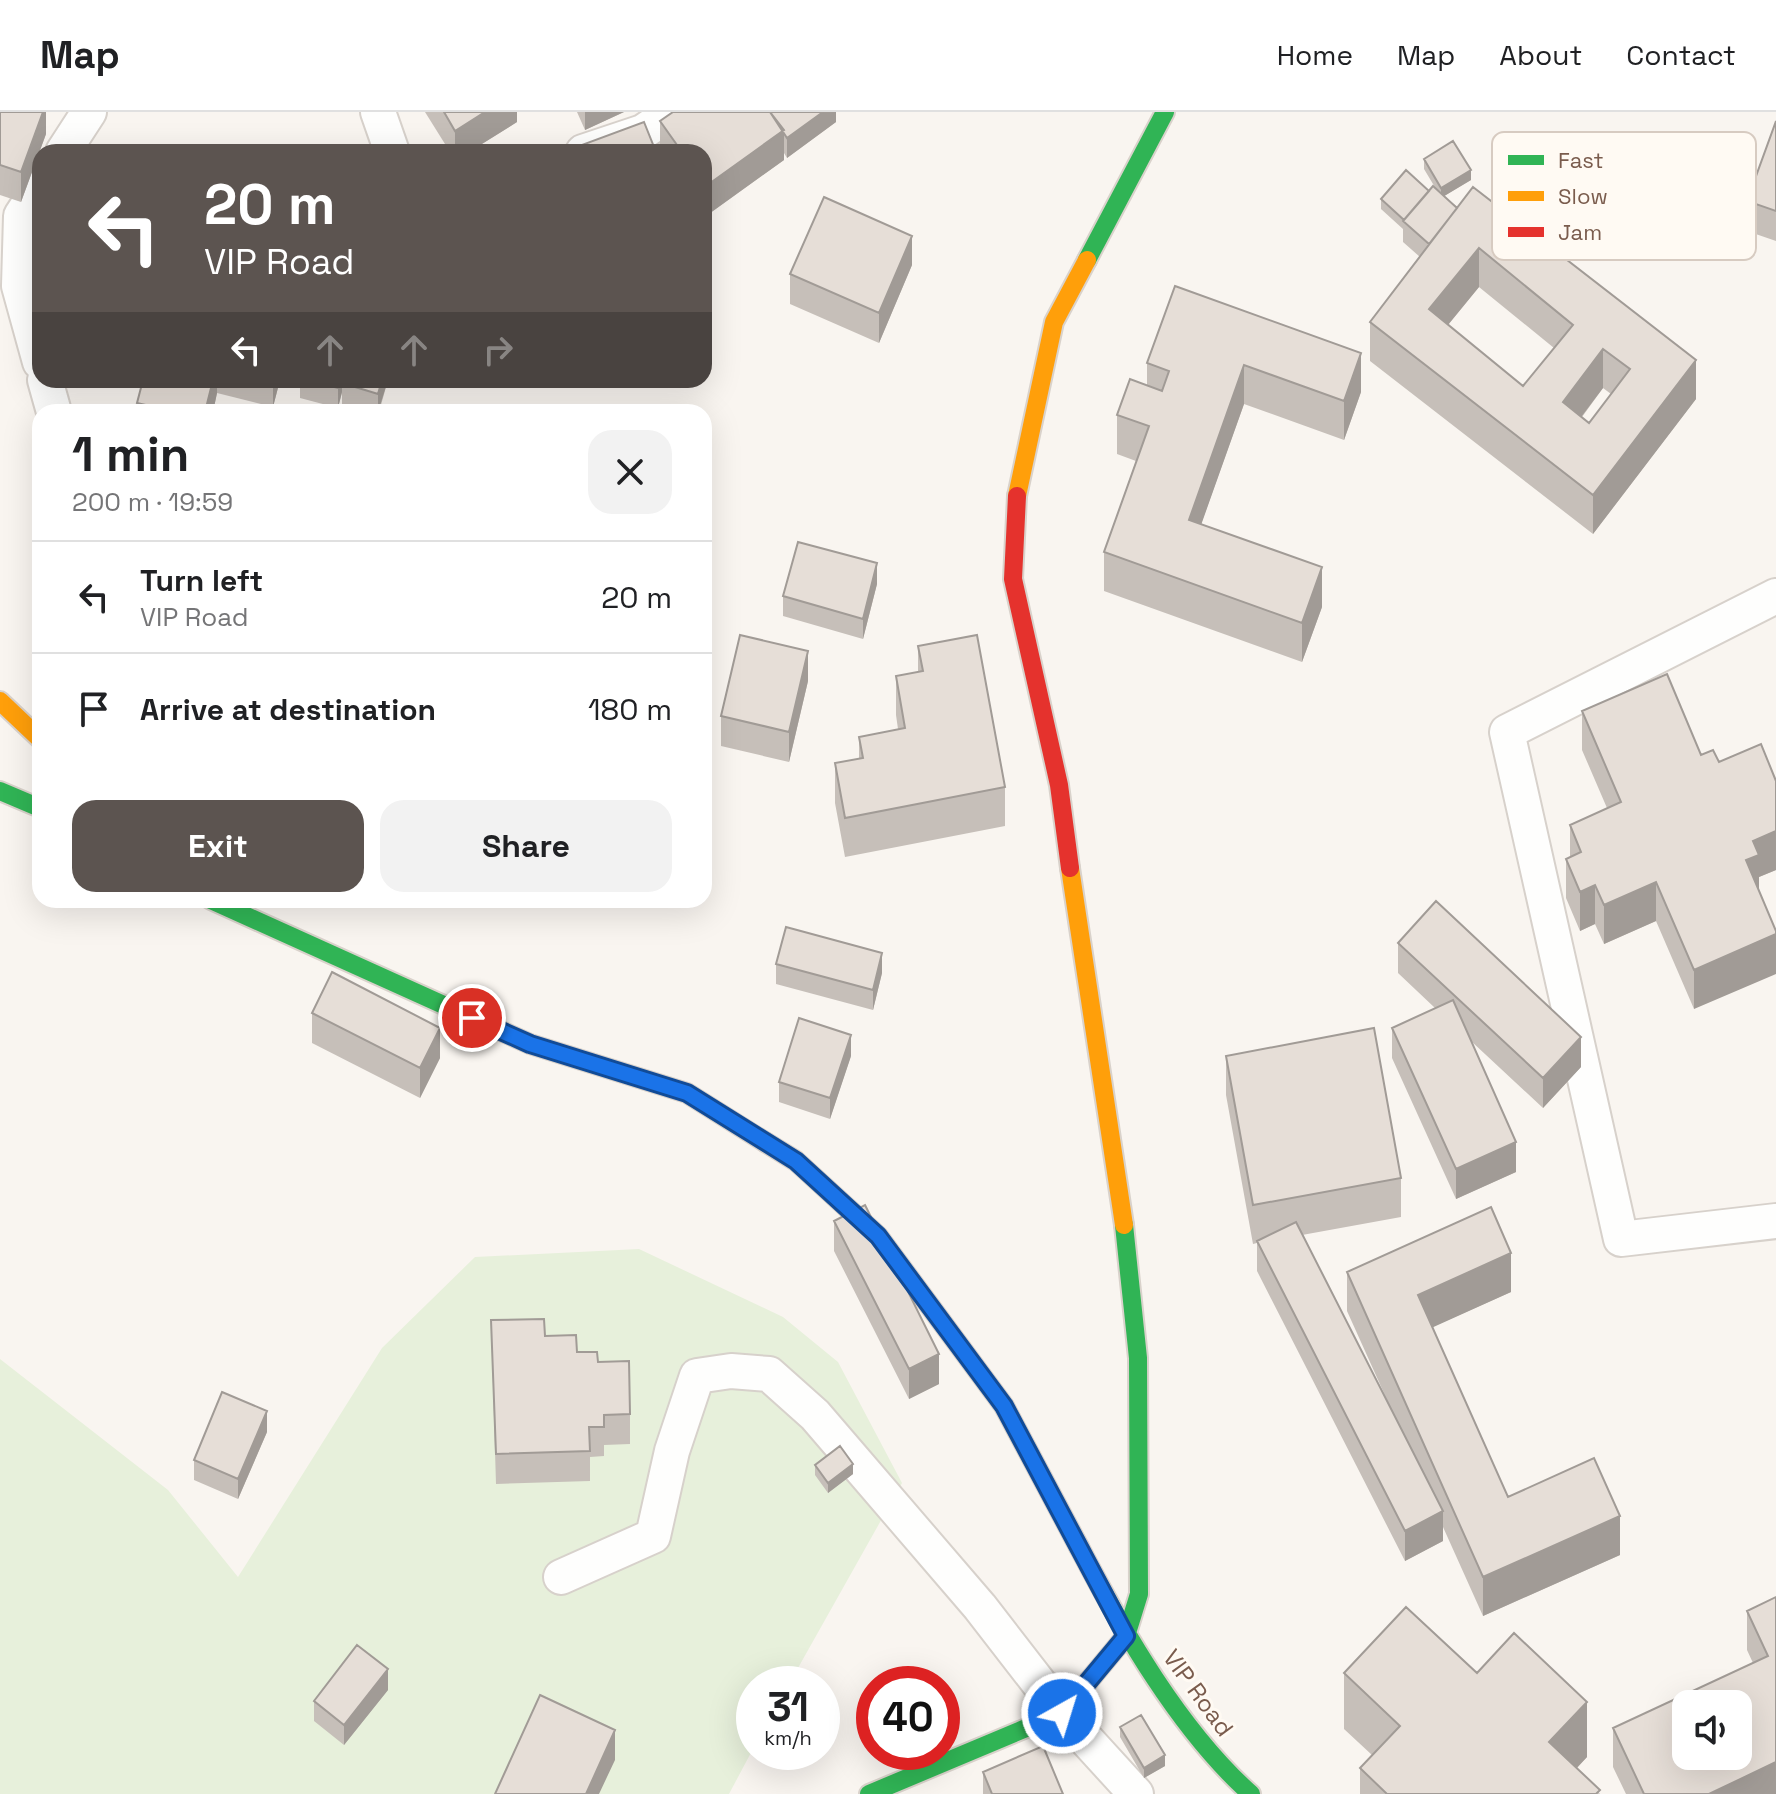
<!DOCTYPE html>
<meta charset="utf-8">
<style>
:root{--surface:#fff;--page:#f2f2f2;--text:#202124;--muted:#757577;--line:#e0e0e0;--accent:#5c5450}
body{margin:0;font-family:"Space Grotesk",sans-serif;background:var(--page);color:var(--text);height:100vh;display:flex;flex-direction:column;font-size:30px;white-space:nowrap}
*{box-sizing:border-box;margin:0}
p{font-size:26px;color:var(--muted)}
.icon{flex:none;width:44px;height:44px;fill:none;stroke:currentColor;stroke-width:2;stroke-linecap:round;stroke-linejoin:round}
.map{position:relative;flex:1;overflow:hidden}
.drawer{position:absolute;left:32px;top:292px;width:680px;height:504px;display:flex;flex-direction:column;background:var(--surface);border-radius:24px;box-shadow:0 8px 32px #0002}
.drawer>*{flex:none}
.guide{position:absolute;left:32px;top:32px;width:680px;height:244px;border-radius:24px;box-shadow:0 8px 32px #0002;background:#5c5450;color:#fff;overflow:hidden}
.tools{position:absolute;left:1672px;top:1578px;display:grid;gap:16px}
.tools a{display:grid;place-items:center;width:80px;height:80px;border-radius:16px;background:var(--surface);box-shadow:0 8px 32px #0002;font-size:40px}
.speed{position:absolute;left:736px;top:1554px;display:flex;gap:16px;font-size:40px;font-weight:700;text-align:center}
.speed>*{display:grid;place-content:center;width:104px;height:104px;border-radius:50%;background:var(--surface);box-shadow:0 8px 32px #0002;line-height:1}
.speed small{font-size:20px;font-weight:400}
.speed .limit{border:12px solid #d22;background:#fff;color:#111}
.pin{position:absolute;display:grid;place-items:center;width:68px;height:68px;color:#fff;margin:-34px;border:4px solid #fff;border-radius:50%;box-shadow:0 2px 8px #0007}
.me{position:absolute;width:88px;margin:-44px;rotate:39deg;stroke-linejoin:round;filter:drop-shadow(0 0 6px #0008)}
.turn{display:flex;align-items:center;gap:28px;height:168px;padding:0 40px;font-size:36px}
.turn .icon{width:104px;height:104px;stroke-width:2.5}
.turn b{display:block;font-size:56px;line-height:68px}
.lanes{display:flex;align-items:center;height:76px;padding:0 40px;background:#0003;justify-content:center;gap:40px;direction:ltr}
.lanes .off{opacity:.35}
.round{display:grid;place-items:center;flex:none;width:84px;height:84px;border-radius:24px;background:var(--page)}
.overview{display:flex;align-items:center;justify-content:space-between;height:136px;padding:0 40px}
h1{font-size:48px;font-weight:800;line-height:60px}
.button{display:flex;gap:16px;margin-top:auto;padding:16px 40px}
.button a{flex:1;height:92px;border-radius:24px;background:var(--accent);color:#fff;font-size:32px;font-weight:800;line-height:92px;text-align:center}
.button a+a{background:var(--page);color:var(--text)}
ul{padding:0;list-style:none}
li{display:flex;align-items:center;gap:24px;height:112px;padding:0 40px;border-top:2px solid var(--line)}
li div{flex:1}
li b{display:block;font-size:30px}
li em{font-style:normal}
header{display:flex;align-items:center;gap:48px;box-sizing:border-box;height:112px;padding:0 40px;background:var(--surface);border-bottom:2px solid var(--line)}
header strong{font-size:38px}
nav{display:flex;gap:44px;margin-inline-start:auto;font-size:28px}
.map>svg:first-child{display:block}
.green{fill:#e7f0db}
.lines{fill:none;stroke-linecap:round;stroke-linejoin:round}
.street-casing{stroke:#d7d1cb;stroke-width:38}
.fast-casing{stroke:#d9d2cb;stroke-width:22}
.slow-casing{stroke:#d9d2cb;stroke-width:22}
.jam-casing{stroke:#d9d2cb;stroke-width:22}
.street{stroke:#fefefd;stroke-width:34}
.fast{stroke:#30b455;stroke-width:18}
.slow{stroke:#ff9f0a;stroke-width:18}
.jam{stroke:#e5322d;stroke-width:18}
.wall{fill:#c6bfb9;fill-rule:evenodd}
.shaded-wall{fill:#a19b96}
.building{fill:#e6ded7;stroke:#a19b96;stroke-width:2;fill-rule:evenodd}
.route-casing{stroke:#114b97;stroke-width:20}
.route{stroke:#1a73e8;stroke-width:14}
.labels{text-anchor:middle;stroke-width:6;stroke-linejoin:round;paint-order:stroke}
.street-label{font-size:24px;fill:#7a5c4d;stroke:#fffaf3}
.key{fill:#fffaf3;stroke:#d7cbc1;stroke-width:2}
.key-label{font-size:22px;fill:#7a5c4d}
</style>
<header>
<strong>Map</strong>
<nav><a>Home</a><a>Map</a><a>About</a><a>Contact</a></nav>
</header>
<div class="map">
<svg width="1776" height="1682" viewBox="0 0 1776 1682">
<rect width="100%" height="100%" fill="#f9f5f0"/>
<path class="green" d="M639 1137 783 1205 838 1250 902 1371 789 1572H754V1635L729 1682H0V1247L168 1378 238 1465 382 1236 475 1145Z"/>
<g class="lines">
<g class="street-casing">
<path id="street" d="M378 0 392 40
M63 40 89 0
M583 40 643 20 672 0
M40 75 21 104 19 174 40 250
M45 268 54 300
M1776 484 1507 620 1621 1127 1776 1109
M561 1465 653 1424 672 1339 697 1264 731 1259 769 1262 815 1303 980 1495 1062 1601 1136 1682"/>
</g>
<g class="fast-casing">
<path id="fast" d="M1087 148 1165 0
M0 679 40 696
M211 788 530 932 687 981 765 1030
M1079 1435C1123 1519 1180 1619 1251 1682
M869 1682 1062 1601 1126 1524 1139 1482 1138 1246 1124 1113"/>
</g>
<g class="slow-casing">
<path id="slow" d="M1017 384 1054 210 1087 148
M0 589 40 627
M1070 756 1124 1113
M765 1030 796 1049 878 1124 1004 1294 1079 1435"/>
</g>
<g class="jam-casing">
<path id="jam" d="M1017 384 1013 467 1059 673 1070 756"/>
</g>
<use href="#street" class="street"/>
<use href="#fast" class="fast"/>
<use href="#slow" class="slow"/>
<use href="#jam" class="jam"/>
</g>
<path class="wall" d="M0 0H46V22L21 90 0 83Z
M425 0H517V10L469 40H450Z
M577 0H624L585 18Z
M836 0V10L787 46 784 41V48L706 104 704 101V40L660 39V9Z
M1776 9V129L1747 119V89Z
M1424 47 1471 68 1444 84 1696 287 1593 422 1370 249V210L1420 145 1403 130V117L1381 97V87L1436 77 1424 57ZM1479 175 1554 236 1523 274 1448 213ZM1603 276 1611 282 1589 311 1582 305Z
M912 153 879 231 790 192V162Z
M1175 174 1361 280 1344 328 1244 292 1201 412 1322 495 1302 550 1104 479V440L1136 349 1117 342V303L1147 274V251Z
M143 268H280L273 295 217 281 213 300H137V291Z
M300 268H388L379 300H372L342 292V280L338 296 300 286Z
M877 472 863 527 783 504V484Z
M918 534 1005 675V714L845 745 835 691V651L859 647V625L898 617 896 603V564L918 560Z
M808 569 789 650 721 634V604Z
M1582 599 1719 650 1776 669V758L1759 765 1694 897 1656 809 1604 832 1595 812 1580 819 1566 786V747L1570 745V713L1607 696 1582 638Z
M1398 831 1581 955 1543 996 1471 929 1516 1060 1456 1087 1392 946V916L1435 896 1398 861Z
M776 852 882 861 873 898 776 872Z
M312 901 440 946 420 986 312 931Z
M851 944 830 1007 779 990V970Z
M1226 944 1401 1066V1105L1302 1123 1388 1290 1347 1199V1160L1511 1180 1432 1215 1508 1385 1620 1443 1483 1504 1443 1415V1429L1405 1449 1257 1159V1131L1253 1132 1226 983Z
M834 1109 939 1272 909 1287 834 1139Z
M491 1208 577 1240 598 1250 630 1302V1332L604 1333V1344L590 1345V1369L496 1372Z
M267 1320 238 1387 194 1368V1348Z
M815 1353 853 1362 828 1381 815 1363Z
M1776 1485V1682H1626L1613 1655V1616L1753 1551 1747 1538V1499Z
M1344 1561H1477L1587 1645 1577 1656 1600 1682 1372 1643 1344 1617Z
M388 1578 344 1633 314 1609V1589Z
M1120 1615 1165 1654 1144 1666 1120 1625Z
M1360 1656 1387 1682H1360Z
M983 1660 1063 1682H983Z"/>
<path class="shaded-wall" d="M43 0H46V22L21 90V60Z
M485 0H517V10L469 40H455V19Z
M585 0H624L585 18Z
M823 0H836V10L787 46V26Z
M784 18V48L706 104V74Z
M1471 58V68L1441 86V76Z
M912 124V153L879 231V201Z
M1479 136V175L1429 236V197Z
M1603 237V276L1563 329V290Z
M1361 241V280L1344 328V289Z
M1696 248V287L1593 422V383Z
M1244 253V292L1189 447V408Z
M213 268H217V281L213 300H205Z
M273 268H280L273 295Z
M340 268H346L342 271V280L338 296V276Z
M382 268H388L378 300V282Z
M710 438V468L704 488V458Z
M877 451V472L863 527V507Z
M1322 455V495L1302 550V511Z
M808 539V569L789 650V620Z
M1776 719V758L1759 765V782L1746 748 1753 729Z
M1656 770V809L1604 832V793Z
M1595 773V812L1580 819V780Z
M1776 822V862L1694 897V858Z
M882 841V861L873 898V878Z
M440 916V946L420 986V956Z
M851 923V944L830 1007V986Z
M1581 925V955L1543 996V966Z
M1516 1030V1060L1456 1087V1057Z
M1511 1141V1180L1418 1222V1183Z
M939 1242V1272L909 1287V1257Z
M267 1299V1320L238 1387V1367Z
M853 1352V1362L828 1381V1371Z
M1443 1399V1429L1405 1449V1419Z
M1620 1404V1443L1483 1504V1465Z
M388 1557V1578L344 1633V1613Z
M1587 1590V1645L1552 1682 1549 1630Z
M615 1618V1648L599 1682H586Z
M1165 1643V1654L1144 1666V1656Z
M1776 1650V1682H1709Z"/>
<path class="building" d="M0 0H43L21 60 0 53Z
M444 0H485L455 19Z
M673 0H770L784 18 706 74 704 71V40H682L660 9Z
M770 0H823L787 26Z
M1776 9V99L1747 89Z
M644 10 656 40H581L579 34Z
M1453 29 1471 58 1441 76 1424 47Z
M1406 58 1429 79 1404 108 1381 87Z
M1433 74 1457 96 1429 132 1403 109Z
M1473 75 1696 248 1593 383 1370 210ZM1479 136 1573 213 1523 274 1429 197ZM1603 237 1630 257 1589 311 1563 290Z
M824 85 912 124 879 201 790 162Z
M1175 174 1361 241 1344 289 1244 253 1189 408 1322 455 1302 511 1104 440 1149 314 1117 303 1130 267 1162 279 1169 259 1147 251Z
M143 268H213L205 300H176L137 291Z
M308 268H340L338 276Z
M343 268H382L378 282 342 271Z
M798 430 877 451 863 507 783 484Z
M704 436 710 438 704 458Z
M740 523 808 539 789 620 721 604Z
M977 523 1005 675 845 706 835 651 863 646 859 625 905 616 896 564 923 559 918 534Z
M1667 562 1701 643 1713 638 1719 650 1761 632 1776 669V719L1753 729 1759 743 1746 748 1776 819V822L1694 858 1656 770 1604 793 1595 773 1580 780 1566 747 1581 740 1570 713 1621 690 1582 599Z
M1436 789 1581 925 1543 966 1398 831Z
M786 815 882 841 873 878 776 852Z
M332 860 440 916 420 956 312 901Z
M1453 888 1516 1030 1456 1057 1392 916Z
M799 906 851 923 830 986 779 970Z
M1374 916 1401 1066 1253 1093 1226 944Z
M865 1093 939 1242 909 1257 834 1109Z
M1491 1095 1511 1141 1418 1183 1508 1385 1594 1346 1620 1404 1483 1465 1347 1160Z
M1296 1110 1443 1399 1405 1419 1257 1129Z
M544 1207 545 1224 576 1223 577 1240H597L598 1250 629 1249 630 1302 604 1303V1315H589L590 1339 496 1342 491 1208Z
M222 1280 267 1299 238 1367 194 1348Z
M840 1334 853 1352 828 1371 815 1353Z
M1776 1485V1650L1709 1682H1644L1613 1616 1768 1544 1747 1499ZM1686 1592H1738V1644H1686Z
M1406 1495 1477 1561 1514 1521 1587 1590 1549 1630 1600 1678 1596 1682H1387L1360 1656 1400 1614 1344 1561Z
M357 1533 388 1557 344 1613 314 1589Z
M540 1583 615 1618 586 1682H495Z
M1141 1603 1165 1643 1144 1656 1120 1615Z
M1043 1634 1063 1682H992L983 1660Z"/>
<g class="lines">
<g class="route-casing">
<path id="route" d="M472 906 530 932 687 981 796 1049 878 1124 1004 1294 1126 1524 1062 1601"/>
</g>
<use href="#route" class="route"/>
</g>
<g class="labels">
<g class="street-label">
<text transform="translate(1198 1581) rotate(54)" y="8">VIP Road</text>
</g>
</g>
<rect x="1492" y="20" width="264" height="128" rx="12" class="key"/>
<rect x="1508" y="43" width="36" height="10" fill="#30b455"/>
<rect x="1508" y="79" width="36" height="10" fill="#ff9f0a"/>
<rect x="1508" y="115" width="36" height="10" fill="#e5322d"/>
<g class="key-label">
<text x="1558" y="56">Fast</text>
<text x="1558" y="92">Slow</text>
<text x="1558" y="128">Jam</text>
</g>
</svg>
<div class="tools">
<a><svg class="icon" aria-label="sound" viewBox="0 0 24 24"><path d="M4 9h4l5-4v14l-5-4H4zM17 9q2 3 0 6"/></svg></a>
</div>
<div class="speed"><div>31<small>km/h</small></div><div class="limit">40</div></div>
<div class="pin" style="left:472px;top:906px;background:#d93025"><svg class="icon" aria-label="arrive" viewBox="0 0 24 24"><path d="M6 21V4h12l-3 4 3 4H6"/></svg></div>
<svg class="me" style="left:1062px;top:1601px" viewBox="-20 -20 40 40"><circle r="17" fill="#1a73e8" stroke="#fff" stroke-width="3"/><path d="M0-11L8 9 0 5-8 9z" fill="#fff"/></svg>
<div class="guide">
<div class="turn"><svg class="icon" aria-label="left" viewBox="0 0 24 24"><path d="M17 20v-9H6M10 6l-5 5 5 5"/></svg><div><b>20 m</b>VIP Road</div></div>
<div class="lanes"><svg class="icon" aria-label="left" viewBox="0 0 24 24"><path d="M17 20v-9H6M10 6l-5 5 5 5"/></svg><svg class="icon off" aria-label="ahead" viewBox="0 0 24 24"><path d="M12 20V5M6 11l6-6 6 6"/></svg><svg class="icon off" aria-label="ahead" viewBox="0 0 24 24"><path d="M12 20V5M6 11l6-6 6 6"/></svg><svg class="icon off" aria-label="right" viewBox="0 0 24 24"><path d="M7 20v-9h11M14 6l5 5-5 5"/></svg></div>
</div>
<section class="drawer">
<div class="overview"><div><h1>1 min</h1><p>200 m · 19:59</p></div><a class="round"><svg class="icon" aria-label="close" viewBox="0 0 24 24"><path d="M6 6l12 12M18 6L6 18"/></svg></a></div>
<ul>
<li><svg class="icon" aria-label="left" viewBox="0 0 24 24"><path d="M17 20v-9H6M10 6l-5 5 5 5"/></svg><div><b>Turn left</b><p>VIP Road</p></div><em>20 m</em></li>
<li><svg class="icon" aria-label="arrive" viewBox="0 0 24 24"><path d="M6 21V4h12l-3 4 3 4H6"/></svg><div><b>Arrive at destination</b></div><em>180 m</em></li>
</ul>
<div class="button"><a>Exit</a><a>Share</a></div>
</section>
</div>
